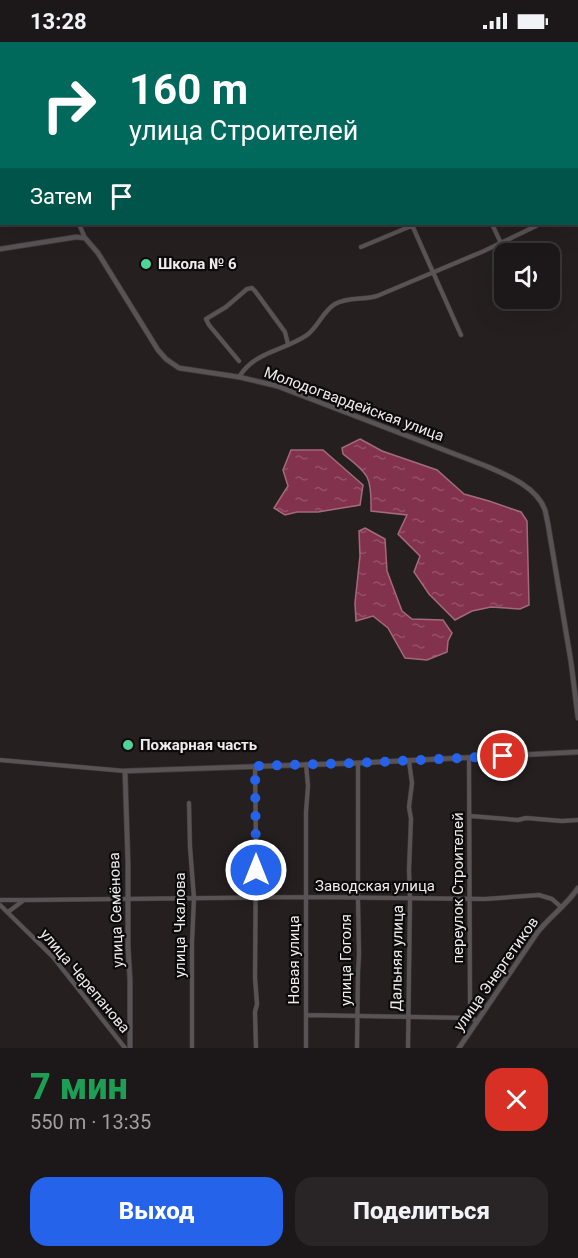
<!DOCTYPE html>
<html lang="ru">
<meta charset="utf-8">
<style>
:root{--surface:#1c1718;--page:#292425;--text:#f1f3f6;--muted:#a09fa2;--line:#3a3637;--accent:#2563eb}
body{margin:0;font-family:Roboto,sans-serif;background:var(--page);color:var(--text);height:100vh;display:flex;flex-direction:column;font-size:22px;white-space:nowrap}
*{box-sizing:border-box;margin:0}
p{font-size:20px;color:var(--muted)}
.icon{flex:none;width:33px;height:33px;fill:none;stroke:currentColor;stroke-width:2;stroke-linecap:round;stroke-linejoin:round}
.map{position:relative;height:1006px;overflow:hidden}
.details{display:flex;flex-direction:column;background:var(--surface);flex:1}
.details>*{flex:none}
.hud{position:absolute;left:0px;top:0px;width:579px;height:183px;box-shadow:0 6px 24px #0002,0 0 0 2px var(--line);background:#00695c;color:#fff;overflow:hidden}
.tools{position:absolute;left:494px;top:201px;display:grid;gap:12px}
.tools a{display:grid;place-items:center;width:66px;height:66px;border-radius:12px;background:var(--surface);box-shadow:0 6px 24px #0002,0 0 0 2px var(--line);font-size:30px}
.pin{position:absolute;display:grid;place-items:center;width:51px;height:51px;color:#fff;margin:-26px;border:3px solid #fff;border-radius:50%;box-shadow:0 2px 6px #0007}
.me{position:absolute;width:66px;margin:-33px;rotate:0deg;stroke-linejoin:round;filter:drop-shadow(0 0 4px #0008)}
.turn{display:flex;align-items:center;gap:21px;height:126px;padding:0 30px;font-size:27px}
.turn .icon{width:78px;height:78px;stroke-width:2.5}
.turn b{display:block;font-size:42px;line-height:51px}
.then{display:flex;align-items:center;height:57px;padding:0 30px;background:#0003;gap:12px;font-size:22px}
.round{display:grid;place-items:center;flex:none;width:63px;height:63px;border-radius:18px;background:var(--page)}
.head{display:flex;align-items:center;justify-content:space-between;height:102px;padding:0 30px}
h1{font-size:36px;font-weight:800;line-height:45px;color:#1e9e55}
.button{display:flex;gap:12px;margin-top:auto;padding:12px 30px}
.button a{flex:1;height:69px;border-radius:18px;background:var(--accent);color:#fff;font-size:24px;font-weight:800;line-height:69px;text-align:center}
.button a+a{background:var(--page);color:var(--text)}
.status{display:flex;justify-content:space-between;align-items:center;height:42px;padding:0 30px;background:var(--surface);direction:ltr}
.status svg{height:16px;fill:currentColor}
.map>svg:first-child{display:block}
.water{fill:url(#water-ripples);stroke:#a36a7d;stroke-width:1.5}
.lines{fill:none;stroke-linecap:round;stroke-linejoin:round}
.river{stroke:#83324e;stroke-width:8}
.minor-casing{stroke:#403b3c;stroke-width:5}
.tertiary-casing{stroke:#403b3c;stroke-width:6}
.minor{stroke:#5a5355;stroke-width:4}
.tertiary{stroke:#5a5355;stroke-width:4.5}
.route{stroke:#2563eb;stroke-width:10;stroke-dasharray:0 18}
.poi-dot{fill:#50d398;stroke:#0c0a0a;stroke-width:2}
.labels{text-anchor:middle;stroke-width:4.5;stroke-linejoin:round;paint-order:stroke}
.poi-label{font-size:15px;font-weight:bold;fill:#efebec;stroke:#0c0a0a;text-anchor:start}
.street-label{font-size:15px;fill:#efebec;stroke:#0c0a0a}
</style>
<div class="status"><b>13:28</b><svg viewBox="0 0 49 12"><path d="M0 12V9h3v3zM5 12V6h3v6zM10 12V3h3v9zM15 12V0h3v12zM26 1h20v11H26zM47 4h2v5h-2z"/></svg></div>
<div class="map">
<svg width="578" height="1006" viewBox="0 0 578 1006">
<defs>
<pattern id="water-ripples" width="26" height="14" patternUnits="userSpaceOnUse" patternTransform="scale(1.5)"><rect width="26" height="14" fill="#83324e"/><path d="M2 4q2-2 4 0t4 0M15 11q2-2 4 0t4 0" fill="none" stroke="#955068"/></pattern>
</defs>
<rect width="100%" height="100%" fill="#251f20"/>
<path class="water" d="M360 397 382 409 437 428 464 452 489 459 521 470 527 479 529 563 520 567 491 565 472 569 455 578 429 552 414 530 420 514 398 492 407 473 371 469C371 459 372 445 367 435 362 426 351 418 343 412L342 406Z
M291 408H323L363 443 360 463 318 470H297L285 473 274 466 288 444 283 428Z
M365 486 385 497 387 529 402 569 412 577 443 578 452 591 448 599 447 610 427 618 405 616 388 586 373 574 356 579 355 561 360 514 359 489Z"/>
<g class="lines">
<path class="river" d="M205 0V2"/>
<g class="minor-casing">
<path id="minor" d="M256 0 258 2
M335 0 337 2
M63 2 65 0
M467 2 469 0
M0 54H2
M0 62H2
M79 182 85 196
M492 182 506 212
M412 183 461 293
M361 205 416 182
M239 319 209 283 206 277 226 265 247 247 252 246 255 249 285 290 288 302
M239 335C255 309 284 309 307 293 318 285 323 269 335 262 347 255 364 258 377 254L484 209 536 184 538 182
M469 716 470 960 471 976
M0 718 125 729
M306 722 308 744 306 770V1006
M255 724 256 804 255 936 257 962 255 970 256 1006
M189 761 190 805 194 856 192 900V1006
M470 774 518 778 526 776 562 779 578 778
M0 858H23
M0 863 53 915 125 1006
M8 870 24 858H30L306 855 485 857 539 853 552 857 561 865
M306 973 471 976 477 979
M357 1006 358 930 359 913 358 857V721
M408 1006 410 857 409 828 411 777 409 765 412 741 409 719"/>
</g>
<g class="tertiary-casing">
<path id="tertiary" d="M0 207 70 196 76 195 85 196 98 211 158 308 166 317 179 326 239 335 277 344 486 424C507 433 537 445 545 468 546 472 547 478 548 482L571 620 578 676
M130 1006V938L128 905V822L125 729 358 721 578 710
M459 1006 537 891C549 875 567 863 578 846"/>
</g>
<use href="#minor" class="minor"/>
<use href="#tertiary" class="tertiary"/>
</g>
<g class="lines">
<path class="route" d="M256 828 255 724 358 721 503 714"/>
</g>
<g class="poi-dot">
<circle cx="146" cy="222" r="6"/>
<circle cx="128" cy="703" r="6"/>
</g>
<g class="labels">
<g class="poi-label">
<text x="158" y="227">Школа № 6</text>
<text x="140" y="708">Пожарная часть</text>
</g>
<g class="street-label">
<text transform="translate(354 362) rotate(20)" y="5">Молодогвардейская улица</text>
<text x="375" y="849">Заводская улица</text>
<text transform="translate(458 846) rotate(-90)" y="5">переулок Строителей</text>
<text transform="translate(116 868) rotate(-92)" y="5">улица Семёнова</text>
<text transform="translate(180 883) rotate(-90)" y="5">улица Чкалова</text>
<text transform="translate(397 916) rotate(-89)" y="5">Дальняя улица</text>
<text transform="translate(294 918) rotate(-90)" y="5">Новая улица</text>
<text transform="translate(346 918) rotate(-90)" y="5">улица Гоголя</text>
<text transform="translate(496 932) rotate(-55)" y="5">улица Энергетиков</text>
<text transform="translate(85 939) rotate(50)" y="5">улица Черепанова</text>
</g>
</g>
</svg>
<div class="tools">
<a><svg class="icon" aria-label="sound" viewBox="0 0 24 24"><path d="M4 9h4l5-4v14l-5-4H4zM17 9q2 3 0 6"/></svg></a>
</div>
<div class="pin" style="left:503px;top:714px;background:#d93025"><svg class="icon" aria-label="arrive" viewBox="0 0 24 24"><path d="M6 21V4h12l-3 4 3 4H6"/></svg></div>
<svg class="me" style="left:256px;top:828px" viewBox="-20 -20 40 40"><circle r="17" fill="#2563eb" stroke="#fff" stroke-width="3"/><path d="M0-11L8 9 0 5-8 9z" fill="#fff"/></svg>
<div class="hud">
<div class="turn"><svg class="icon" aria-label="right" viewBox="0 0 24 24"><path d="M7 20v-9h11M14 6l5 5-5 5"/></svg><div><b>160 m</b>улица Строителей</div></div>
<div class="then">Затем<svg class="icon" aria-label="arrive" viewBox="0 0 24 24"><path d="M6 21V4h12l-3 4 3 4H6"/></svg></div>
</div>
</div>
<section class="details">
<div class="head"><div><h1>7 мин</h1><p>550 m · 13:35</p></div><a class="round" style="background:#d93025;color:#fff"><svg class="icon" aria-label="close" viewBox="0 0 24 24"><path d="M6 6l12 12M18 6L6 18"/></svg></a></div>
<div class="button"><a>Выход</a><a>Поделиться</a></div>
</section>
